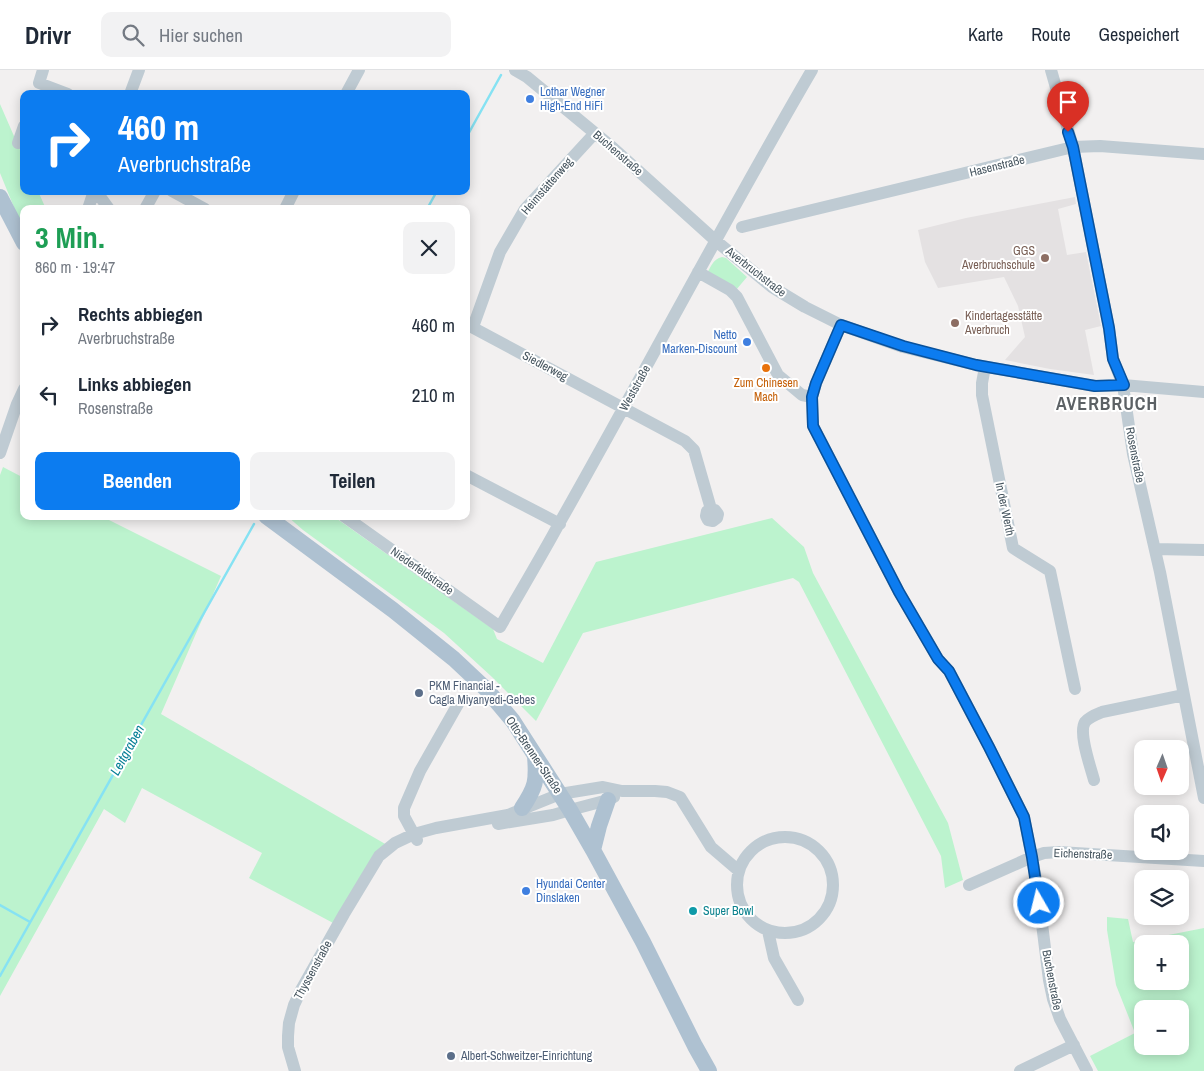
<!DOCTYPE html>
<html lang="de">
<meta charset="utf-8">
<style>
:root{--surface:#fff;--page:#f2f2f3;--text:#1f2937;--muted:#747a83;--line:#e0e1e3;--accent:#0c7cf0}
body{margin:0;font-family:"Archivo Narrow",sans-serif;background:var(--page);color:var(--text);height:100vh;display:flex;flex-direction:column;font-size:19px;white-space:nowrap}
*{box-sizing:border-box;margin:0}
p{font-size:16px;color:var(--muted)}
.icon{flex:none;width:28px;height:28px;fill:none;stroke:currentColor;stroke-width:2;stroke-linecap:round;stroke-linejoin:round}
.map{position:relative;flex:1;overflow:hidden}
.side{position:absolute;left:20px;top:135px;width:450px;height:315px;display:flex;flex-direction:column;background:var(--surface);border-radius:10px;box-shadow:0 2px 12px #0003}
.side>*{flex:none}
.guide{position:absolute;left:20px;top:20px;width:450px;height:105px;border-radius:10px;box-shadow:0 2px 12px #0003;background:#0c7cf0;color:#fff;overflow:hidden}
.needle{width:32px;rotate:182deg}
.controls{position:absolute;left:1134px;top:670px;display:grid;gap:10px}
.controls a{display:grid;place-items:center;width:55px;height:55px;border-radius:10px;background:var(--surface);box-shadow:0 2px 12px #0003;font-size:25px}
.pin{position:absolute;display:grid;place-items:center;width:42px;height:42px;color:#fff;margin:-51px -21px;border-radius:50% 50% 50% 0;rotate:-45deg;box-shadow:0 0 5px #0007}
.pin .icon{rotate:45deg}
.me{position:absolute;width:55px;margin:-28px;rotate:352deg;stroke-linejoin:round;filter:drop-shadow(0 0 4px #0008)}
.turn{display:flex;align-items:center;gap:18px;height:105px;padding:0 15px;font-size:22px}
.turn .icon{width:65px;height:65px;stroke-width:2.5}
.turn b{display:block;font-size:35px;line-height:42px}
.round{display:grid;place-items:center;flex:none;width:52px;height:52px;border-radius:10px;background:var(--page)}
.headline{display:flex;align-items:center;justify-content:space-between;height:85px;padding:0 15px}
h1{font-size:30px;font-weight:800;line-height:38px;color:#1e9e55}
.button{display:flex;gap:10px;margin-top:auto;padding:10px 15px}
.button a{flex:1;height:58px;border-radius:10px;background:var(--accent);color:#fff;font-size:20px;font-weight:800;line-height:58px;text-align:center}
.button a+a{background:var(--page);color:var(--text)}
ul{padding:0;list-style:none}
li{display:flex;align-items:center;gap:15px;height:70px;padding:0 15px}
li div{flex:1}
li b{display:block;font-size:19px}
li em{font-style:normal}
header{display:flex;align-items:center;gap:30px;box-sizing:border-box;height:70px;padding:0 25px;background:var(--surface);border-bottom:1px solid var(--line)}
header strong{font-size:24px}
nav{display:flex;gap:28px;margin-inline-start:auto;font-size:18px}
.search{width:350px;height:45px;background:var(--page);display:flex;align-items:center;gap:12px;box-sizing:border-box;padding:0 18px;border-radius:10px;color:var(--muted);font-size:19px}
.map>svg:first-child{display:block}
.education{fill:#e4e1e2}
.green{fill:#bcf3ce;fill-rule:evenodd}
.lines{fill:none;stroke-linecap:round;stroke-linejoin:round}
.stream{stroke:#86e2f3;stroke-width:2.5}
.minor{stroke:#bfcbd3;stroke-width:12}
.major{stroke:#aec1d1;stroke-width:16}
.route-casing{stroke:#08519c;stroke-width:12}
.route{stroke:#0c7cf0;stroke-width:9}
.shop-dot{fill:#3f7fe0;stroke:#fff;stroke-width:2}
.education-dot{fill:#8d6e63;stroke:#fff;stroke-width:2}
.food-dot{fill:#e8710a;stroke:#fff;stroke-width:2}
.service-dot{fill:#5c6f8a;stroke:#fff;stroke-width:2}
.culture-dot{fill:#0f9aa8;stroke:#fff;stroke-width:2}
.labels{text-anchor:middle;stroke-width:4;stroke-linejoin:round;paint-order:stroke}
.shop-label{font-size:12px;fill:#366cbe;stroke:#fff;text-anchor:start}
.street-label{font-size:12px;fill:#46555f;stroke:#fff}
.education-label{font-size:12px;fill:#785e54;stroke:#fff;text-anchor:end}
.food-label{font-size:12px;fill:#c56008;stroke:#fff}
.service-label{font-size:12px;fill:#4e5e75;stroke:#fff;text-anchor:start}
.culture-label{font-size:12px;fill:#0d838f;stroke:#fff;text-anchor:start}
.water-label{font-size:14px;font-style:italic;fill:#057f95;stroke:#fff}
.district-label{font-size:18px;font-weight:bold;letter-spacing:1px;fill:#5c6165;stroke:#fff}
</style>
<header>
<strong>Drivr</strong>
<div class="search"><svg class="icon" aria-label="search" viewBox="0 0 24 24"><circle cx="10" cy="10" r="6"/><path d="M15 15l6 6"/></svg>Hier suchen</div>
<nav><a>Karte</a><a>Route</a><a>Gespeichert</a></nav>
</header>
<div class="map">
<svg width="1204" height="1001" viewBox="0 0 1204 1001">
<rect width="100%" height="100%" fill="#f2f0f0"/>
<path class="education" d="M1075 127 1076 134 1058 139 1067 185 1086 182 1101 256 1085 260 1094 305 1050 299 1005 290 1025 267 1018 236 1004 207 938 218 925 192 918 160 966 148Z"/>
<path class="green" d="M0 34 24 89V121H38L46 139H24V158L20 152 0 103Z
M722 187 726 188 747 207 736 220 707 203C711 197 713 189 722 187Z
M3 397 24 408V446H101L221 506 161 644 387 775 335 854 249 808 262 783 142 718 125 753 104 739 0 926V405Z
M287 446H333L493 559 497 569 543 593 596 492 772 448 804 477 813 503 948 753 963 810 945 818 941 786 799 512 793 508 583 563 536 651 492 607 444 563 303 460Z
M1107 847 1128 849 1133 872 1204 858V1001H1098L1090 986 1135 963 1116 915 1107 860ZM1142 874H1180V911H1142ZM1142 939H1180V976H1142Z"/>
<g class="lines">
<path class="stream" d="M466 68 501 5
M427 139 437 121
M0 835 30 852
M0 906 254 454"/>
<path class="minor" d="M43 0 39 13 68 24
M515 0 527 7 613 78 716 171 772 217 805 237 841 255 903 277 976 295 1095 316 1123 315 1204 322
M1051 0 1073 77 1109 258 1113 289 1123 315 1133 384 1160 502 1204 728
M130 24 139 0
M346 24 359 0
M18 73 24 56
M96 121 109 139
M172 121 205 139
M88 139 94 121
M145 139 155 121
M285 139 294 121
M742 157 1073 77 1100 76 1204 84
M698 202 730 220 737 227 778 305 802 325 812 327
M466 254 685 371 694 380 711 439 715 440 718 444 717 448 713 451 708 450 706 446 707 441 711 439
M841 255 816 313 812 327 813 356 899 522 938 589 949 601 989 677 1024 747 1037 814 1049 910 1053 929 1060 949 1087 1001
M473 257 500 182 525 139 595 63
M985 297 982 313V325L1013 478 1050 501 1075 619
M0 383 17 334 24 319
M466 405 560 454
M344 446 500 557C520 522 541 487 560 452 645 302 725 149 812 0
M1155 479 1204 480
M1094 710C1091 698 1078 663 1085 652 1089 647 1097 644 1102 642L1184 625
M498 754 553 745 570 740 608 730 614 727
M737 815a48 48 0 1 1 96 0a48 48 0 1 1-96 0Z
M417 770 404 746V738L420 701 458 634
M969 815 1032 787 1044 783 1059 782 1204 791
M768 861 774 888 798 930
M295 1001 288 977V966L289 953 294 935 301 920 344 844 379 786 395 773 414 764 436 758 508 745 560 724 603 717 622 721H655L667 722 680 727 711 777 739 801
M1020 1001 1074 975"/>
<path class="major" d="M0 127 24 173
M266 446 393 540 454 589 487 620 513 651 570 740 593 780 643 872 695 976 709 1001
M522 738C536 717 537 711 535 686
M593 780 599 756 608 730"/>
</g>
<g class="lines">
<g class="route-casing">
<path id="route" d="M1039 833 1032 787 1024 747 989 677 949 601 938 589 899 522 813 356 812 327 816 313 841 255 903 276 976 295 1095 316 1124 315 1113 289 1109 258 1073 77 1068 62"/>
</g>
<use href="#route" class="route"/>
</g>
<g class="shop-dot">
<circle cx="530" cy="29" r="5"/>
<circle cx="747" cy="272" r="5"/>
<circle cx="526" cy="821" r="5"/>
</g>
<g class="education-dot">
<circle cx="1045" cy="188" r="5"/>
<circle cx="955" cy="253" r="5"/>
</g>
<circle class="food-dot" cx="766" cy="298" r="5"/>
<g class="service-dot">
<circle cx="419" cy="623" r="5"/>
<circle cx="451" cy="986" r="5"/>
</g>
<circle class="culture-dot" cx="693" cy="841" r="5"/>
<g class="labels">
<g class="shop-label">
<text x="540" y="26">Lothar Wegner<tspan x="540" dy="14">High-End HiFi</tspan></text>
<text x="737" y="269" text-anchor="end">Netto<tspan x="737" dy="14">Marken-Discount</tspan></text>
<text x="536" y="818">Hyundai Center<tspan x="536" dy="14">Dinslaken</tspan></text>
</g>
<g class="street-label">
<text transform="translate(618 83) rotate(41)" y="4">Buchenstraße</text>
<text transform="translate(997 96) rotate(-14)" y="4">Hasenstraße</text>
<text transform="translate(547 116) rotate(-49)" y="4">Heimstättenweg</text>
<text transform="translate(756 202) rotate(38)" y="4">Averbruchstraße</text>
<text transform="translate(545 296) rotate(28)" y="4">Siedlerweg</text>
<text transform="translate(635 318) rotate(-61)" y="4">Weststraße</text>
<text transform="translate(1135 385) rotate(79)" y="4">Rosenstraße</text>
<text transform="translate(1005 439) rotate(78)" y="4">In der Werth</text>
<text transform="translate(422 501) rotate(35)" y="4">Niederfeldstraße</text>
<text transform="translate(534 685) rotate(56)" y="4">Otto-Brenner-Straße</text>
<text transform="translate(1083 784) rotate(2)" y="4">Eichenstraße</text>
<text transform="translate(313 900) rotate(-61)" y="4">Thyssenstraße</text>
<text transform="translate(1052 910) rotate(79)" y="4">Buchenstraße</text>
</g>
<g class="education-label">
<text x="1035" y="185">GGS<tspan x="1035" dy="14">Averbruchschule</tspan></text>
<text x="965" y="250" text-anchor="start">Kindertagesstätte<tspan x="965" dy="14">Averbruch</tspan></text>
</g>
<g class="food-label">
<text x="766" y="317">Zum Chinesen<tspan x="766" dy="14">Mach</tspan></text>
</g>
<g class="service-label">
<text x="429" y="620">PKM Financial -<tspan x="429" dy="14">Cagla Miyanyedi-Gebes</tspan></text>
<text x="461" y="990">Albert-Schweitzer-Einrichtung</text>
</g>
<g class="culture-label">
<text x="703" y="845">Super Bowl</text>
</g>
<g class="water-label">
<text transform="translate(127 680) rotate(-61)" y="5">Leitgraben</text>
</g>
<g class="district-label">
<text x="1107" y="340">AVERBRUCH</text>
</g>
</g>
</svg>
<div class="controls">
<a><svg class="needle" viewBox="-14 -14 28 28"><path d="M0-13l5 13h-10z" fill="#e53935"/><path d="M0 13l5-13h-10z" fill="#747a83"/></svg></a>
<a><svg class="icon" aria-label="sound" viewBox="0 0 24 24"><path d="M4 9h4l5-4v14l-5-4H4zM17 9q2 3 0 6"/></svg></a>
<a><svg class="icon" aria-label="layers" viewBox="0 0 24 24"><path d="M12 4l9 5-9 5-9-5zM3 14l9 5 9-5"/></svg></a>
<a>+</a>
<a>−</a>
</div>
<div class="pin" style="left:1068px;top:62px;background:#d93025"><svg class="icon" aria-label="arrive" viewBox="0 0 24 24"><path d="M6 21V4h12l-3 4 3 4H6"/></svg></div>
<svg class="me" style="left:1039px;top:833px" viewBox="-20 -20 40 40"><circle r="17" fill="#0c7cf0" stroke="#fff" stroke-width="3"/><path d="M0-11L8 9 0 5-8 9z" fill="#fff"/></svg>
<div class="guide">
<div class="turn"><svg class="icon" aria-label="right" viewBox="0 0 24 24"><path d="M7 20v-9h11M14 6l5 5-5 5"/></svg><div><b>460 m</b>Averbruchstraße</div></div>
</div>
<section class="side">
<div class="headline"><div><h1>3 Min.</h1><p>860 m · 19:47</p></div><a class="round"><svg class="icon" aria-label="close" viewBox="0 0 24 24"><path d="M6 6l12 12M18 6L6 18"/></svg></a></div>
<ul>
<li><svg class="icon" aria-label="right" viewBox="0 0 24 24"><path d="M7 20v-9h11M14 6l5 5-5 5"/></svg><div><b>Rechts abbiegen</b><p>Averbruchstraße</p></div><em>460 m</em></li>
<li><svg class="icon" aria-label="left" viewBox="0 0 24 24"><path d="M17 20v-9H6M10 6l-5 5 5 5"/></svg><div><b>Links abbiegen</b><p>Rosenstraße</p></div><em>210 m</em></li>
</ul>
<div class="button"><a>Beenden</a><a>Teilen</a></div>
</section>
</div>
